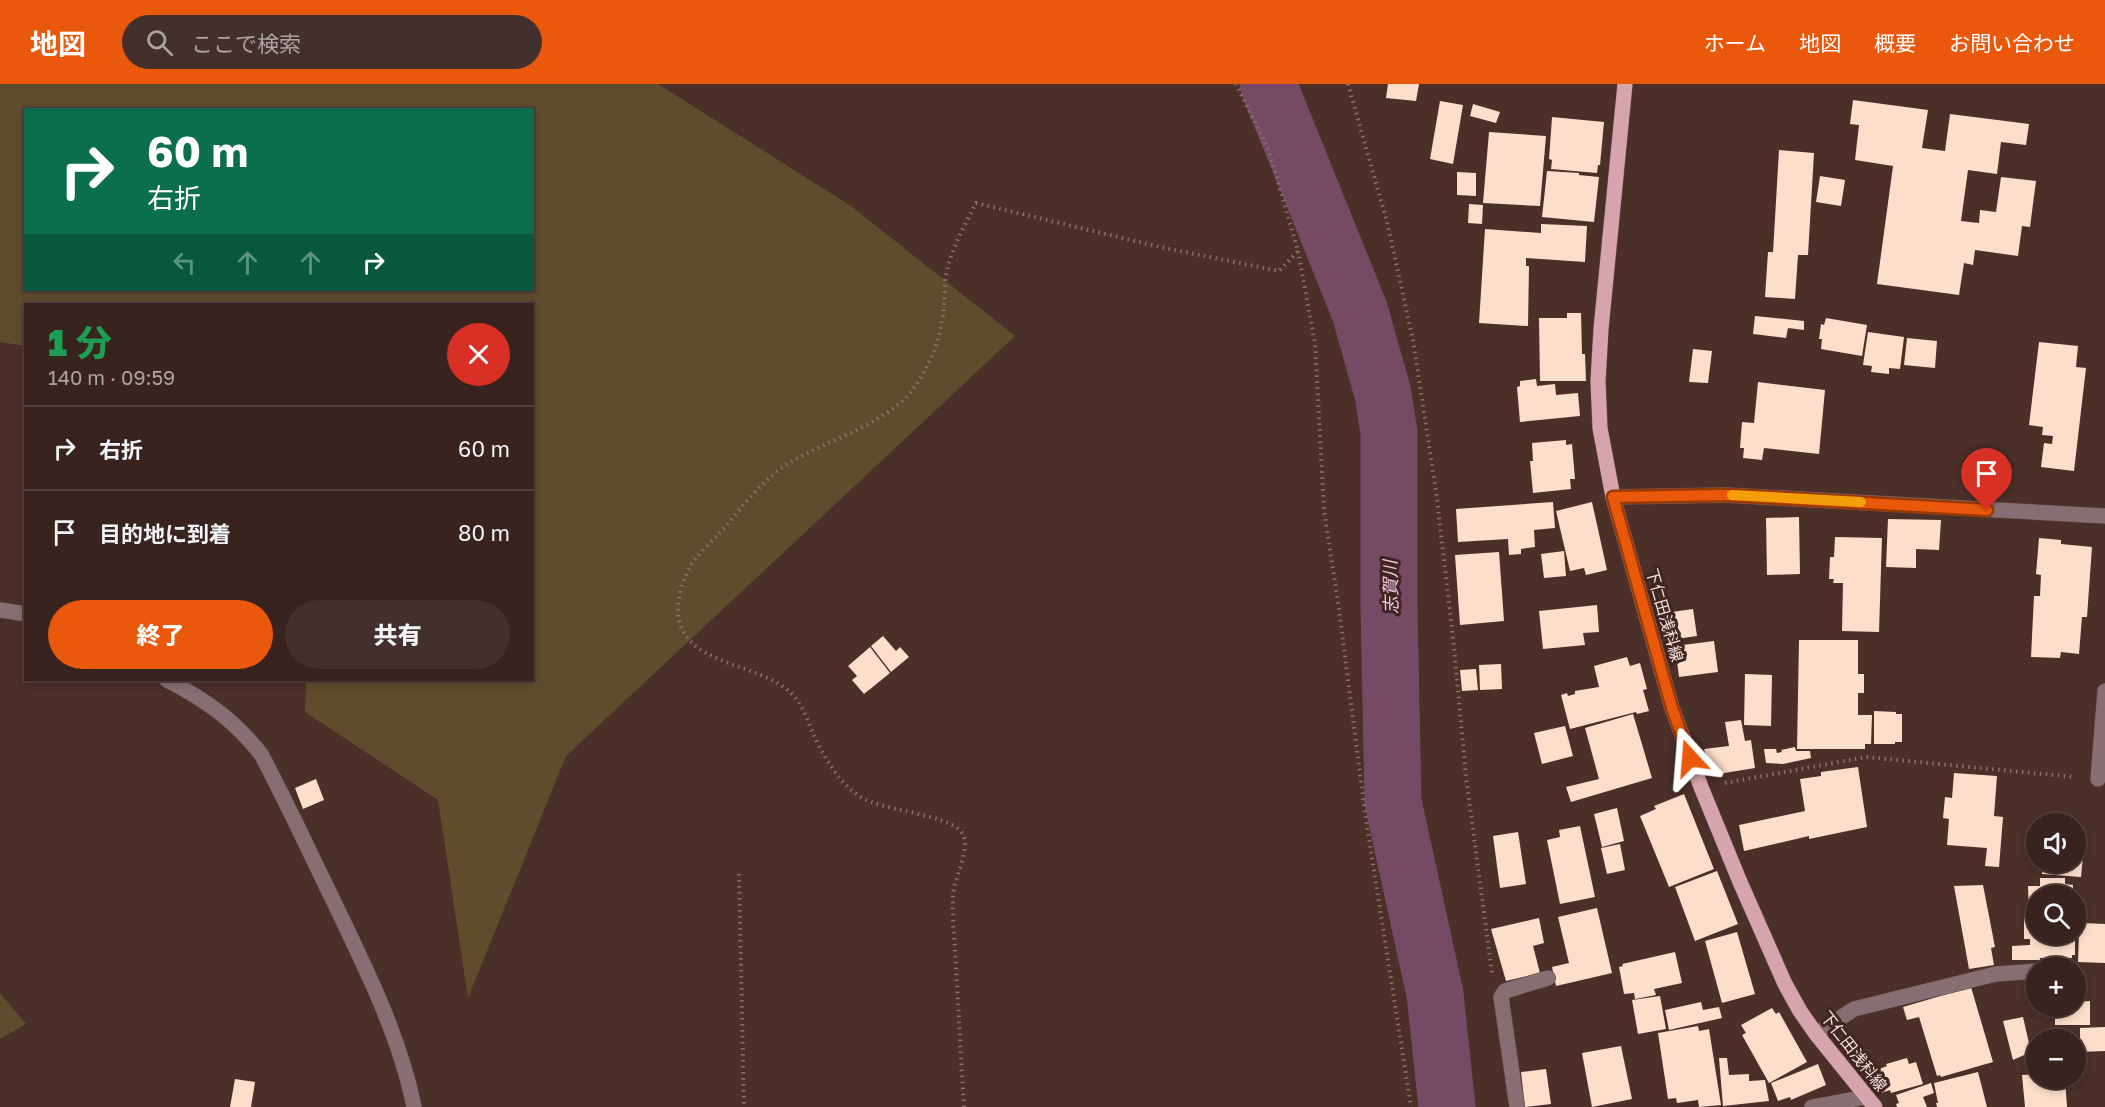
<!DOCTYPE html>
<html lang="ja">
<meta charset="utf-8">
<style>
:root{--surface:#38231f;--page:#432f2c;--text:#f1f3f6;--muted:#aba4a4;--line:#52403d;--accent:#ea580c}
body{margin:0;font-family:"Golos Text","Noto Sans JP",sans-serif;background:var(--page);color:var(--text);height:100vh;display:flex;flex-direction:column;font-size:22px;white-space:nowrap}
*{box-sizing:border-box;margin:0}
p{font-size:20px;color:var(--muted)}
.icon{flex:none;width:33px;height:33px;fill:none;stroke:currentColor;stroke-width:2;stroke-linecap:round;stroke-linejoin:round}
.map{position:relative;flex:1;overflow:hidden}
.sheet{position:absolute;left:24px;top:219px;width:510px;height:378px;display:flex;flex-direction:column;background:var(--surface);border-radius:0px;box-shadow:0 3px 9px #0003,0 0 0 2px var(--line)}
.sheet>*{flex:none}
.guide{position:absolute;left:24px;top:24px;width:510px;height:183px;border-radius:0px;box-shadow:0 3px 9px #0003,0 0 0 2px var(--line);background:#0b6e4f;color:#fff;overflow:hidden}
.controls{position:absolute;left:2026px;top:729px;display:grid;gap:12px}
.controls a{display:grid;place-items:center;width:60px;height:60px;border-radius:50%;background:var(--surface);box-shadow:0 3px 9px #0003,0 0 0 2px var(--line);font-size:30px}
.pin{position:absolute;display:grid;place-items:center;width:51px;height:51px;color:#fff;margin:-62px -26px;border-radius:50% 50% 50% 0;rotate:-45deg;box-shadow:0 0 6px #0007}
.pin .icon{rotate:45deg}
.me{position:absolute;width:66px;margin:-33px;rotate:341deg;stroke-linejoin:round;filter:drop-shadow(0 0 4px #0008)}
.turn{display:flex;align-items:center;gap:21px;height:126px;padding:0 24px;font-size:27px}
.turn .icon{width:78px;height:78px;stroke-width:2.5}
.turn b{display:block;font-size:42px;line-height:51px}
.lanes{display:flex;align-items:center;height:57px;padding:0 24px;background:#0003;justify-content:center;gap:30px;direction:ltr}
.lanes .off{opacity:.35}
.round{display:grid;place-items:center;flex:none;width:63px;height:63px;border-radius:32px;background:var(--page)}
.head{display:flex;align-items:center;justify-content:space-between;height:102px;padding:0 24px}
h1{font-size:36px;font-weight:800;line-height:45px;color:#1e9e55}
.primary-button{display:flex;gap:12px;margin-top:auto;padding:12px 24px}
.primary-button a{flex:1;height:69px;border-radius:36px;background:var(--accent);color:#fff;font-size:24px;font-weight:800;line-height:69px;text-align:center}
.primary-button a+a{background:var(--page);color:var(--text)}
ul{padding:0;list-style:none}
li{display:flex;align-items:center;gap:18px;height:84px;padding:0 24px;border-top:2px solid var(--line)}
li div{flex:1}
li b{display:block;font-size:22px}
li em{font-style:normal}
header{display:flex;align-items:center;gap:36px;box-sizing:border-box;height:84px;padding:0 30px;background:var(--accent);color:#fff}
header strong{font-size:28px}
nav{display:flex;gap:33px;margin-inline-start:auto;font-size:21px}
.search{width:420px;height:54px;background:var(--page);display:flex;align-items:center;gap:15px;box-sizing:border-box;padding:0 21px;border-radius:33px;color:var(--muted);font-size:22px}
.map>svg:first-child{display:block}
.green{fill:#5f4c2d;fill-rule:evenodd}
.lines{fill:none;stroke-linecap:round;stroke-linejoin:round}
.river{stroke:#764a65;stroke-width:57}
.building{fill:#fcdecb}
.minor-casing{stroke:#664b46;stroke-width:16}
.major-casing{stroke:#664b46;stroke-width:16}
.path{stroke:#8a716c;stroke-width:4;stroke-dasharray:1.5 4.5;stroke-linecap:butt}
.minor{stroke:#876e72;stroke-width:15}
.major{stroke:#d5a4ad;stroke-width:15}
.route-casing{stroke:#983908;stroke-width:15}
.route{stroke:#ea580c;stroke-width:10}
.slow{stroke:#f59e0b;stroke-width:10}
.labels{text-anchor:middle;stroke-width:6;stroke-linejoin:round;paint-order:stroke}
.street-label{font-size:16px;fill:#f4e1dd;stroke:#402520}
.water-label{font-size:18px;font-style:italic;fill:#f6cae4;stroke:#402520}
</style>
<header>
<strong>地図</strong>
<div class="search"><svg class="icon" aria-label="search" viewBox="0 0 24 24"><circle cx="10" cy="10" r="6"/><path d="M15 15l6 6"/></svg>ここで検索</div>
<nav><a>ホーム</a><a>地図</a><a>概要</a><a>お問い合わせ</a></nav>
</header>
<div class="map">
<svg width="2105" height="1023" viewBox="0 0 2105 1023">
<rect width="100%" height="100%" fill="#4b2f29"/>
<path class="green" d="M0 0H658L851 122 1015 252 566 672 468 914 438 716 305 628 306 596H532V220H26L25 262 0 258ZM26 26H532V206H26Z
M0 909 26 940 0 955Z"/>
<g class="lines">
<path class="river" d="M1268 0 1360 228 1383 310 1389 349V521L1393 718 1435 910 1447 1023"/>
</g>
<path class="building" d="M1388 0H1419L1416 17 1386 14Z
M1853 16 1928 26 1922 64 1945 67 1950 30 2029 40 2026 61 2001 58 1997 90 1968 86 1961 137 1979 139 1980 126 1996 128 2001 93 2036 97 2030 143 2022 142 2018 172 1975 166 1973 181 1964 179 1959 211 1877 200 1893 82 1855 76 1859 41 1850 40Z
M1440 17 1463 21 1453 80 1430 75Z
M1473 20 1500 28 1496 39 1470 32Z
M1552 33 1604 38 1600 81H1598L1597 89 1551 85 1552 76 1549 75Z
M1489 48 1546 52 1540 122 1483 119Z
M1779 66 1814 69 1808 171H1798L1795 215 1765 213 1768 168H1773Z
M1547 87 1579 89V91L1599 93 1594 138 1542 133Z
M1457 88 1476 89V112L1457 111Z
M1820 92 1845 96 1841 122 1816 118Z
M1469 120 1483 121 1482 140 1468 139Z
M1541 140 1587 142 1585 178 1526 174V182H1529L1528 242 1479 239 1485 145 1541 149Z
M1567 229H1581L1582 270H1585L1586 297H1540L1539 234H1567Z
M1755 232 1804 237V246L1788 244 1786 254 1753 250Z
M1826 234 1867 241 1862 272 1821 265 1822 255H1819L1821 240 1824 241Z
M1868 248 1904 253 1900 285 1889 284V290L1871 288 1872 282 1863 281Z
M1907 254 1937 257 1935 284 1904 281Z
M2039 258 2078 262 2076 283 2086 284 2074 387 2041 383 2044 359 2052 360 2053 352 2042 351 2043 343 2029 341Z
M1693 265 1712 267 1708 299 1689 298Z
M1536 295 1537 302 1555 300 1556 311 1578 309 1580 332 1520 338 1517 303 1520 302V297Z
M1758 298 1825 306 1819 370 1764 364 1762 376 1743 374 1744 364H1740L1742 338 1754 339Z
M1566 356V361L1572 360 1575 395H1570L1571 405 1533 409 1530 377H1533L1532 359Z
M1553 418 1555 444 1534 446 1535 463 1521 465V470L1509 471 1508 455 1458 458 1456 425Z
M1592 418 1607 486 1586 491 1584 484 1570 487 1556 427Z
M1799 433 1800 490 1767 491 1766 434Z
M1888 435 1941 436 1939 466 1916 465V484L1886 483Z
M1835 453 1882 454 1879 548 1842 547 1843 499H1833L1834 495H1829L1830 473H1834Z
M2039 454 2061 456V460L2092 463 2087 533H2082L2079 570 2061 568 2060 574 2031 573 2034 512H2040L2041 491 2036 490Z
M1564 467 1566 492 1544 494 1541 470Z
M1499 468 1504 537 1460 541 1455 471Z
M1597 521 1599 548 1583 549 1585 561 1543 565 1539 527Z
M1693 525 1697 552 1669 556 1665 529Z
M883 552 896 567 900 563 909 573 891 588 871 562Z
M1799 556H1858V590H1864V609H1858V631H1872L1871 660H1865V665H1797Z
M1714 557 1718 588 1679 593 1675 562Z
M870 563 890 589 864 610 852 596 857 592 848 582Z
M1627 573 1630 582 1640 579 1647 605 1643 606 1649 627 1637 630 1636 628 1570 645 1561 611 1567 609 1568 612 1575 610V607L1599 603 1594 582Z
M1501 580 1502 605 1480 606 1479 581Z
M1476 585 1478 606 1462 607 1460 586Z
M1745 590 1772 591 1771 642 1744 641Z
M1874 627 1896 628V630H1902V658H1895V660H1874Z
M1633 630 1652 694 1571 718 1566 703 1599 695 1585 644Z
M1741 636 1745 657 1751 656 1755 684 1712 691 1704 665 1729 662 1725 638Z
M1565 642 1573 672 1542 680 1534 649Z
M1795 663 1796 667H1810L1811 674 1783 680 1766 679 1764 665H1776L1777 669 1782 668 1781 666Z
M1858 683 1867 743 1809 755V752L1744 767 1739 741 1805 727 1800 695 1821 692V688Z
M1954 689 1997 692 1994 732 2003 733 1999 783 1985 782 1987 764 1947 761 1949 735 1943 734 1945 713 1952 714Z
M316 695 324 716 303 725 295 704Z
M1684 710 1714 785 1669 803 1640 732 1656 725 1654 722Z
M1617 724 1624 757 1602 763 1594 730Z
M1580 742 1595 813 1560 820 1547 756 1560 753 1559 746Z
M1518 748 1526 800 1500 804 1493 752Z
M1620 760 1625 786 1607 790 1601 764Z
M2076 761 2084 762 2081 793 2042 790 2043 778H2076Z
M1717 787 1738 840 1695 857 1675 803Z
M2040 794H2065V800L2073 801V812H2037V850H2075V871H2072V874H2040V876H2012V862L2030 861V855H2024V834L2029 835 2028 802H2040Z
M1983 801 1995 863 1991 864 1994 881 1969 885 1954 802Z
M1597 824 1612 889 1556 902 1552 883 1569 879 1558 833Z
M1539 834 1544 859 1533 862 1540 889 1506 897 1491 845Z
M2082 839 2105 840V879L2078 878 2079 848H2081Z
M1737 848 1755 910 1722 919 1705 857Z
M1675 868 1682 899 1654 905 1656 911 1635 915 1634 909 1624 910 1619 883 1623 882 1622 880Z
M1971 903 1993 978 1941 993 1940 991 1937 992 1919 933 1907 936 1903 923Z
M1660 912 1666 945 1638 950 1632 916Z
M2090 917V941H2055V922H2076V918Z
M1701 918 1703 926 1719 923 1722 934 1669 946 1665 926Z
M1772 924 1776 930 1779 928 1807 978 1769 999 1742 951 1746 949 1741 941Z
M2023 933 2031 968 2013 976 2003 937Z
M1698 942 1699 947 1709 945 1721 1021 1699 1023 1698 1016 1677 1019 1676 1014 1668 1015 1658 949Z
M2105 943V967L2080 968V944Z
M1621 962 1632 1015 1592 1023 1582 969Z
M1719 974H1727L1729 991 1749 990V997L1765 996 1769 1017 1723 1022Z
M1907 974 1909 980 1916 978 1923 1000 1891 1009 1890 1006 1881 1009 1874 987 1887 982 1886 980Z
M1818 980 1826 1001 1791 1016 1790 1013 1778 1017 1771 999Z
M1546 985 1551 1020 1525 1023 1521 988Z
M1978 988 1987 1023H1937L1936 1019H1938L1934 999Z
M2037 990V994H2065L2067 1023H2025L2022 991Z
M235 995 255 998 251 1023H230Z
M1931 999 1934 1009 1923 1013 1927 1023H1897L1896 1020 1899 1019 1896 1011Z"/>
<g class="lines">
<g class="minor-casing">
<path id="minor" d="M1613 413 1726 411 2105 432
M0 526 26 530
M167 596C206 616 234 636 261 670 287 719 310 769 334 818 365 883 400 952 414 1023
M2098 695 2105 607
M1816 950 1854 925 1996 890 2037 887
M1517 1023 1501 913 1505 907 1548 894
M1812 1023 1866 1013"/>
</g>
<g class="major-casing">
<path id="major" d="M1625 0 1601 245 1598 297 1600 344 1613 413 1672 624 1701 703 1740 798 1785 900 1800 927 1816 950 1875 1023"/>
</g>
<path class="path" d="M1348 0 1387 138 1413 256 1436 407 1453 553 1466 693 1492 889
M1298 167 1315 259 1324 426 1339 525 1365 729 1411 1023
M1725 699 1866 673 2074 693
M739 790 744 1023
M964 1023C961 977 959 931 956 885 955 861 952 837 953 813 953 796 972 764 962 749 949 730 883 727 861 713 838 699 823 671 812 647 807 634 802 620 792 610 760 577 680 583 678 527 677 513 684 493 691 481 698 470 710 459 719 450 740 426 759 399 786 381 822 358 883 341 910 309 931 282 941 254 944 221 945 211 944 201 946 191 951 166 964 142 976 119L1160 163 1279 187 1298 167 1269 67 1236 0"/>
<use href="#minor" class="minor"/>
<use href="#major" class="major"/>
</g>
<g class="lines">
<g class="route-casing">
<path id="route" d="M1690 674 1672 624 1613 413 1726 411 1987 426"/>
</g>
<use href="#route" class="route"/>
<path class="slow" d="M1732 411 1861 418"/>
</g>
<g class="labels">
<g class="street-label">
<text transform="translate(1665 531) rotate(74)" y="6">下仁田浅科線</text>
<text transform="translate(1854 967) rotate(52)" y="6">下仁田浅科線</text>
</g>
<g class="water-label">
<text transform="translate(1391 503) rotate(-91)" y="6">志賀川</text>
</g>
</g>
</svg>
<div class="controls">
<a><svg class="icon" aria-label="sound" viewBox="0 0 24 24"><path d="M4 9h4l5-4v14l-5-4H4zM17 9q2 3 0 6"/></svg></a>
<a><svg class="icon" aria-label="search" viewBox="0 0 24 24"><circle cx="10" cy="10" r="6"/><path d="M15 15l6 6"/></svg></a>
<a>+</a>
<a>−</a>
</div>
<div class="pin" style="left:1987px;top:426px;background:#d93025"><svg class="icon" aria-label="arrive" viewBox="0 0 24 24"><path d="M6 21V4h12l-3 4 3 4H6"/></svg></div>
<svg class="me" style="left:1690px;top:674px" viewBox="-20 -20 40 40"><path d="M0-17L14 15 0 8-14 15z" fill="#ea580c" stroke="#fff" stroke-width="4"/></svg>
<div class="guide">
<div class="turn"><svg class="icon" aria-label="right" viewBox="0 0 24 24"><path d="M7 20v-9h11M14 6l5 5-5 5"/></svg><div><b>60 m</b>右折</div></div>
<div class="lanes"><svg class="icon off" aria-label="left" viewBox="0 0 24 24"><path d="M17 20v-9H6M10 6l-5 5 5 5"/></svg><svg class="icon off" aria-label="ahead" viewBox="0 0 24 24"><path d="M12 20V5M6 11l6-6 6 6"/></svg><svg class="icon off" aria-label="ahead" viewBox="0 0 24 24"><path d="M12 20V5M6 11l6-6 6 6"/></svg><svg class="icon" aria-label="right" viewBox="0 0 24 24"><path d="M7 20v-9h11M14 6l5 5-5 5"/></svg></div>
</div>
<section class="sheet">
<div class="head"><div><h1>1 分</h1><p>140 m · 09:59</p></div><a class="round" style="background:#d93025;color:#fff"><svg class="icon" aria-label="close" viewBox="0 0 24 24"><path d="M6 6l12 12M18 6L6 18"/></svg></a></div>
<ul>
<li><svg class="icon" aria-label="right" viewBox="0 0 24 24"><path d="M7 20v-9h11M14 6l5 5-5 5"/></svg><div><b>右折</b></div><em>60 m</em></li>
<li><svg class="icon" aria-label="arrive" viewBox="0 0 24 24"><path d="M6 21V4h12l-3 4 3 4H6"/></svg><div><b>目的地に到着</b></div><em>80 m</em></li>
</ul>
<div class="primary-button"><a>終了</a><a>共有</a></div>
</section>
</div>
